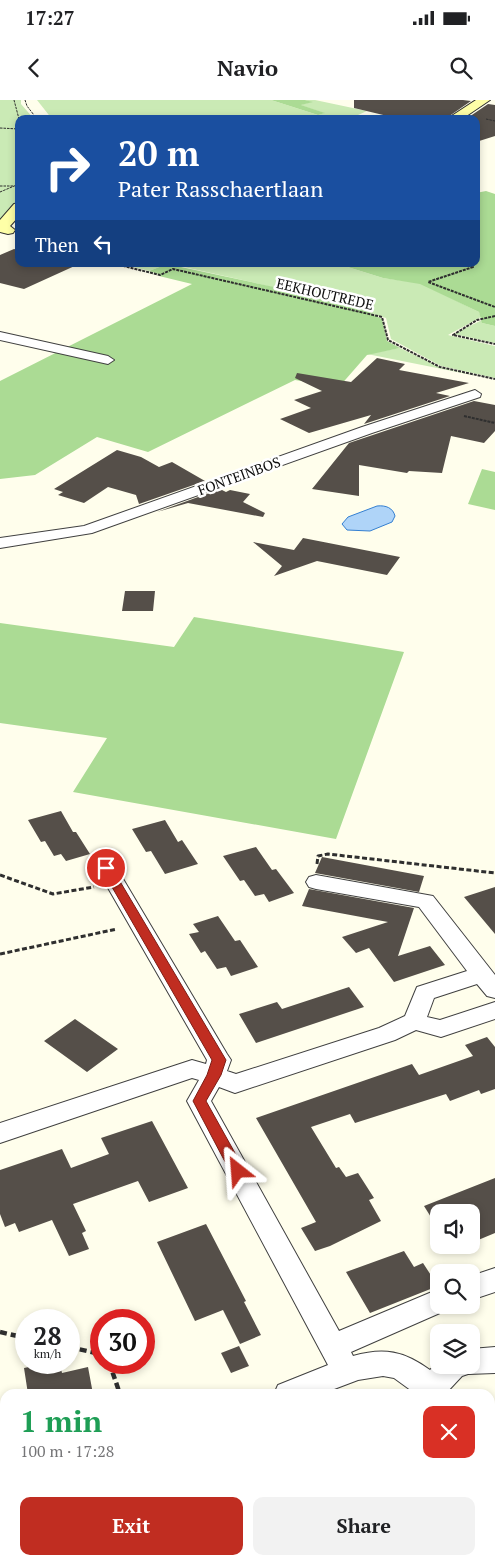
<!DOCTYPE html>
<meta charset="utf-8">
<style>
:root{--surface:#fff;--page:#f2f2f2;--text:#202124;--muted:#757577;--accent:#c02d21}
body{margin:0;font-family:"PT Serif",serif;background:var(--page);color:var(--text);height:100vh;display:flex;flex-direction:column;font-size:19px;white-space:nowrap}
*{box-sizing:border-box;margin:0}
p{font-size:16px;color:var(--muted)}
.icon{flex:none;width:28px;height:28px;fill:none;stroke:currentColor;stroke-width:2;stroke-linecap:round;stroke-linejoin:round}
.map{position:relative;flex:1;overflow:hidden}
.drawer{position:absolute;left:0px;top:1289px;width:495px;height:176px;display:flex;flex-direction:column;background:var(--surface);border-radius:15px 15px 0 0;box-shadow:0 2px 8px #0003}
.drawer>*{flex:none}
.hud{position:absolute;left:15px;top:15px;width:465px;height:152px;border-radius:10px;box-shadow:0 2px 8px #0003;background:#1a4fa0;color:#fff;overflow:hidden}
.fabs{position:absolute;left:430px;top:1104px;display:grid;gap:10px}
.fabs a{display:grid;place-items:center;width:50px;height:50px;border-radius:10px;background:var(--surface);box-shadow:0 2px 8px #0003;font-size:25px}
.speed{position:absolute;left:15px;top:1209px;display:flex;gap:10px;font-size:25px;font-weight:700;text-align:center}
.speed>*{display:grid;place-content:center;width:65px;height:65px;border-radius:50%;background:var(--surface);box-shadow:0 2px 8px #0003;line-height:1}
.speed small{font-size:12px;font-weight:400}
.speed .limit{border:8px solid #d22;background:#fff;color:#111}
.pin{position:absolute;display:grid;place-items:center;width:42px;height:42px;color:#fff;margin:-21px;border:2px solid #fff;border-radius:50%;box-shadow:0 1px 5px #0007}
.me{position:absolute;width:55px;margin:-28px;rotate:332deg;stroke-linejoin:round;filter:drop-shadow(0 0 4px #0008)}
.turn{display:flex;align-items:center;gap:18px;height:105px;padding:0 20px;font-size:22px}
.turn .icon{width:65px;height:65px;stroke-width:2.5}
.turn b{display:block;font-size:35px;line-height:42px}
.then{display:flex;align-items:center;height:48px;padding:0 20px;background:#0003;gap:10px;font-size:19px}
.round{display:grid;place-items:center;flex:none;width:52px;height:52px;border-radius:10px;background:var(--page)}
.head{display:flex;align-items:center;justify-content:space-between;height:85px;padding:0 20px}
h1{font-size:30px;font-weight:600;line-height:38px;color:#1e9e55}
.button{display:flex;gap:10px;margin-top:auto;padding:10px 20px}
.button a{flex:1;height:58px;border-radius:10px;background:var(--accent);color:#fff;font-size:20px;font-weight:600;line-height:58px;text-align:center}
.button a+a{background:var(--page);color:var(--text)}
.status{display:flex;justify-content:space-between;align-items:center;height:35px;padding:0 25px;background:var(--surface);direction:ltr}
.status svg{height:14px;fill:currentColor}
header{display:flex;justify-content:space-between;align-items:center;height:65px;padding:0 20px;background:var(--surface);font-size:22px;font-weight:600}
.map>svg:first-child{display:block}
.green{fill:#caeab5}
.forest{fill:#abdb94}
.water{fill:#afd4f8;stroke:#347fd1}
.building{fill:#554f49}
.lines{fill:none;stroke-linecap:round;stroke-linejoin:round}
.street-casing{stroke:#404040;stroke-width:2}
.secondary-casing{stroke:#2f2f2f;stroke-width:2}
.path-far3{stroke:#2f2f2f;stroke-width:1;stroke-dasharray:2.5 1;stroke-linecap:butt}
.path-far2{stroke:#2f2f2f;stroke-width:2;stroke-dasharray:3 1;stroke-linecap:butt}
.path-far1{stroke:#2f2f2f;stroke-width:3;stroke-dasharray:5 2.5;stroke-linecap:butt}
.path{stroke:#2f2f2f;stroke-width:4.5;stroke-dasharray:7 4;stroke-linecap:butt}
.street{fill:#fff;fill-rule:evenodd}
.secondary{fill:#feffa7;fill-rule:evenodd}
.route{fill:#c02d21;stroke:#7d1d15}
.labels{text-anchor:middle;stroke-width:5;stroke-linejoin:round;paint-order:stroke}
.far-street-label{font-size:14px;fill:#0d0d0d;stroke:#fff}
</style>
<div class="status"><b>17:27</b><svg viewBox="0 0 49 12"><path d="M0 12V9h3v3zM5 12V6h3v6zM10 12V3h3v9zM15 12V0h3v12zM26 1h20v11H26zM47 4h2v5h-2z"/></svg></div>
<header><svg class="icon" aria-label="back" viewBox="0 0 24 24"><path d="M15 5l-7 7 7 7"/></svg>Navio<svg class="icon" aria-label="search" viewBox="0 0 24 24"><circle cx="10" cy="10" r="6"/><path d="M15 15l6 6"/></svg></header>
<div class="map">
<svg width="495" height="1464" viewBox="0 0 495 1464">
<rect width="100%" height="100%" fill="#fffeec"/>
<path class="green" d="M0 0H21V4L34 19H19V102L0 121Z
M37 0H271L318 15 324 13 300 5 311 2 305 0H315L367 11 349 19H52Z
M121 164H338L383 178 420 183 479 212 481 217 448 235 495 246V278L441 266 391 239 386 218C321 197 252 182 184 167L167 164 149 171Z
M482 220V223L495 226V243L454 234Z
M400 248 439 267 477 276 367 254Z"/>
<path class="forest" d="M271 0H305L313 2 301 5 325 13 318 15Z
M486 91 495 94V226L482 223 479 212 420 184 383 178 338 164H476V93Z
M167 164 288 190 362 209 382 219 387 241 400 248 367 255 339 287 295 280 148 352 97 337 35 375 0 379V281L192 184 159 176 161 175 149 171Z
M482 369 495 372V410L468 404Z
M194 517 404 552 336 739 73 692 107 638 0 623V523L174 547Z"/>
<path class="water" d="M377 406C386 405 393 408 395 416L392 422 370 431 347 430 342 424 348 417Z"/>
<path class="building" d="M354 0H463L471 1 445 19H400L354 8Z
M488 4 495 5V36L476 42V19H466Z
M14 149 19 150V164H79L24 189 0 183V155Z
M377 258 405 264 399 270 469 283 436 293 450 296 364 324 371 315 309 333 280 319 311 308 294 300 322 291 295 278 297 273 351 282Z
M474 301 495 305V331L484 343 451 336 442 373 409 371 407 373 359 365V396L312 389 349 343Z
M117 350 141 357 159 367 172 362 205 381 139 404 136 395 108 387 84 403 58 395 63 392 54 389Z
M220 389 226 392 230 390 250 394 243 402 265 413 263 417 188 403 157 412Z
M303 438 400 457 387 475 317 461 274 476 282 466 253 442 294 450Z
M125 491H155L153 511H122Z
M61 711 73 732H76L90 754 66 761 61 754 54 756 45 741 41 742 28 720Z
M165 720 178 742 182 740 198 764 165 774 151 751 146 752 132 729Z
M256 747 272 770 276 769 294 793 269 802 264 794 255 796 244 780 240 781 223 756Z
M322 757 424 776 419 792 315 773Z
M495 787V834L464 797Z
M309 789 414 808 398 856 430 846 445 865 394 882 369 848 356 853 342 837 388 822 302 806Z
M218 816 235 841 240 840 258 867 231 876 226 867 217 869 205 851 201 853 189 834 199 832 193 824Z
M349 887 364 907 256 943 239 914 277 902 282 909Z
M75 919 118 949 87 972 44 941Z
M487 937 495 947V989L481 994 479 990 450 1001 446 994 355 1023 350 1014 311 1027 336 1068 339 1067 346 1077 358 1073 374 1098 369 1100 381 1121 330 1146 315 1151 301 1128 316 1122 256 1018 412 964 419 975 473 956 465 945Z
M152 1021 188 1088 149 1102 138 1081 73 1104 86 1131 82 1133 89 1149 69 1156 52 1120 19 1132 15 1123 5 1127 0 1114V1070L62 1049 71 1068 109 1054 101 1038Z
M495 1078V1133L471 1143V1112H439V1130L424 1106Z
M206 1124 246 1201 244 1202 261 1235 240 1244 223 1210 195 1221 157 1142Z
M404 1151 414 1167 423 1163 438 1186 370 1213 346 1172Z
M239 1246 249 1266 231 1273 221 1253Z
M48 1263 50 1267 60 1265 62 1273 88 1267 93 1294H28L24 1268Z"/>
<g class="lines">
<g class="street-casing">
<path id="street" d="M0 232 108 256 114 260 108 264 0 240Z
M475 290 481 294 480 297 372 333 92 433 0 448V438L84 426 362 327Z
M106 760 113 762 116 767 227 954 231 960 227 971 236 974 379 928 405 916 417 887 467 871 419 807 316 789 309 787 306 782 309 777 316 775 433 796 495 875V898L487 896 477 884 434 898 427 917 440 920 495 902V919L441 937 416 930 395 940 235 993 219 987 211 1001 339 1231 439 1189V1205H451L449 1209 351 1252 353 1256C384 1247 404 1251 430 1270L439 1261V1265H471V1249L495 1247V1273L468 1274 462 1276 448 1291 449 1294H416L394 1278 383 1276 358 1280 321 1294H274L278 1285 328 1265 187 1001 199 980 192 978 0 1043V1023L192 960 206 964 207 960 96 767 99 762Z
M495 1168V1192L471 1200V1176Z
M490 1357 495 1359V1393L490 1391Z
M5 1389V1419L0 1421V1391Z"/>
</g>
<g class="secondary-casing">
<path id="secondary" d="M476 0H490L462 19H447Z
M19 103V116L10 126 15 130 13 133 8 134 0 132V120L14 104Z"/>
</g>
<path class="path-far3" d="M14 0 19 19
M25 0 27 6 37 19
M486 19 495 21
M0 28 19 29
M0 86H14
M0 92 19 84"/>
<path class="path-far2" d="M115 164 160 175 173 169 382 217 388 240 440 267 495 279
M470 164 473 167 428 182 495 207
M495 216 477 220 453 235 495 244
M464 316 495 323"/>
<path class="path-far1" d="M317 764 318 756 328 754 495 773
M0 775 53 794 94 787
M0 854 117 829"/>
<path class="path" d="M0 1232 26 1238
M69 1247 101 1254
M109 1262 120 1294"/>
<use href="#street" class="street"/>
<use href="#secondary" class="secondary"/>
</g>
<path class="route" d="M106 764 112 768 226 960 221 975 206 1001 245 1071 243 1075 238 1077 232 1075 193 1001 207 975 212 960 101 768Z"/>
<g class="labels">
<g class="far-street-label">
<text transform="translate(325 194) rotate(13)" y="5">EEKHOUTREDE</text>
<text transform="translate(239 376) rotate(-20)" y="5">FONTEINBOS</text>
</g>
</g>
</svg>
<div class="fabs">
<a><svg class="icon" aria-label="sound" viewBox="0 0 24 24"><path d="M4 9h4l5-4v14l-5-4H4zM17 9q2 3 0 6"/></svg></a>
<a><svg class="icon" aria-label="search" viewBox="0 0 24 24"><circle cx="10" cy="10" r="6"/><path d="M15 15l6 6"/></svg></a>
<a><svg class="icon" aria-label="layers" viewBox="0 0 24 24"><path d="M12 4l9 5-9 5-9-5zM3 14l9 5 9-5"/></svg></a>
</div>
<div class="speed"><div>28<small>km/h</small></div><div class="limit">30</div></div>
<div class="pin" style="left:106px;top:768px;background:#d93025"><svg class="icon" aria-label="arrive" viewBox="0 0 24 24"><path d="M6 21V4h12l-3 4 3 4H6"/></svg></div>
<svg class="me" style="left:238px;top:1071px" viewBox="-20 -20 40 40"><path d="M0-17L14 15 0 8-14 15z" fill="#c02d21" stroke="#fff" stroke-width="4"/></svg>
<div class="hud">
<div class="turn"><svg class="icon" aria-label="right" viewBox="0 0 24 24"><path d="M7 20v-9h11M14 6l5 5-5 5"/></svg><div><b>20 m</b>Pater Rasschaertlaan</div></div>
<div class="then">Then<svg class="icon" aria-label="left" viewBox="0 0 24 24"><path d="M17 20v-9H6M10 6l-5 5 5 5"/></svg></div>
</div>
<section class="drawer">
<div class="head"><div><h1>1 min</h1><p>100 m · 17:28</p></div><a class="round" style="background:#d93025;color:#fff"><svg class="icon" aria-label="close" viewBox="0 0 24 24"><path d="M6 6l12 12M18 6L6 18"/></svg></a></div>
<div class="button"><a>Exit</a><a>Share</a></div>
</section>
</div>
